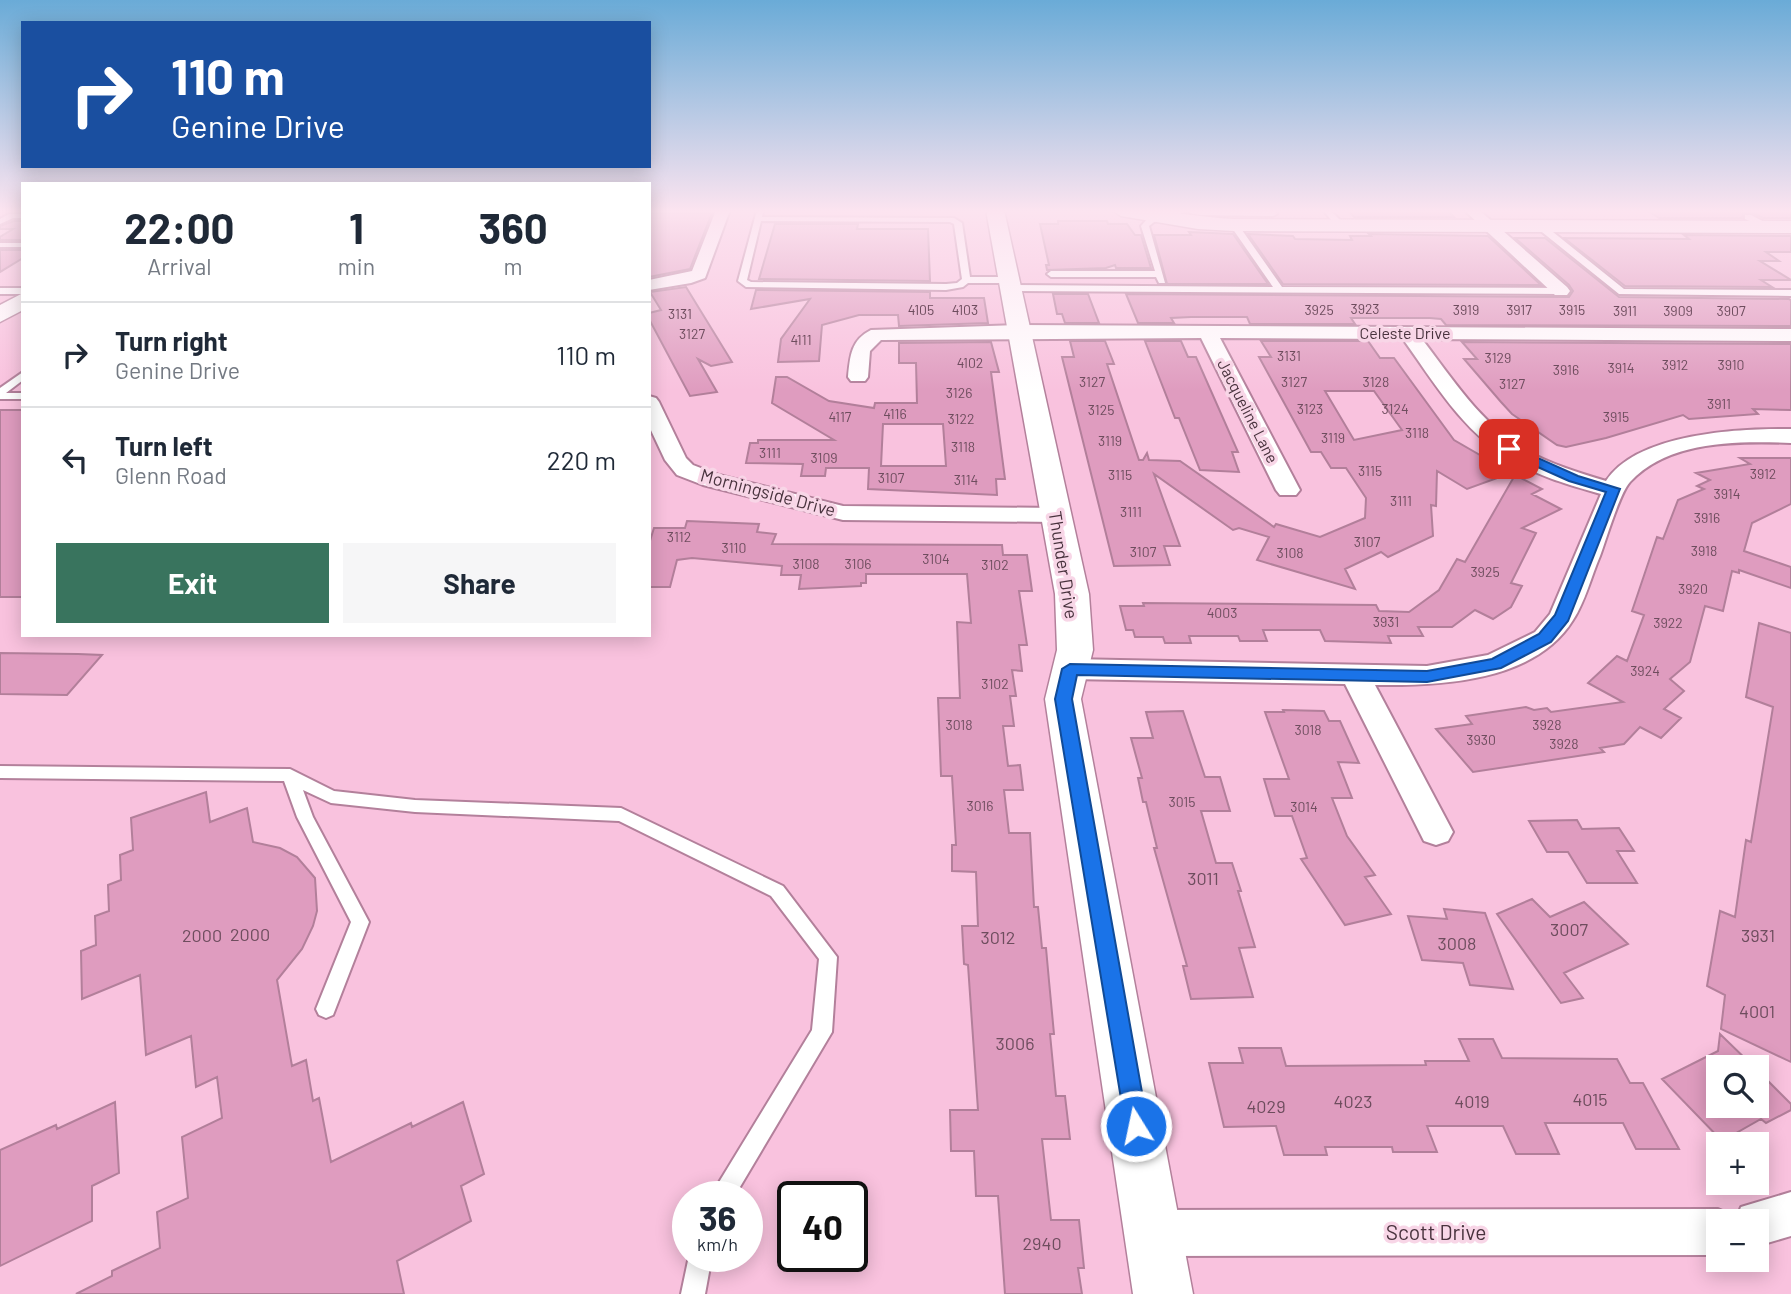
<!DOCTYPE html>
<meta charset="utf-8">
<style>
:root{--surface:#fff;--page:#f6f6f7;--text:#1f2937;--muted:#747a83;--line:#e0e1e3;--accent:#39745e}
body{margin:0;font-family:Barlow,sans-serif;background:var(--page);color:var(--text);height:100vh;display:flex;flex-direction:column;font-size:26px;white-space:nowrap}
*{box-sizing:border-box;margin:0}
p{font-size:23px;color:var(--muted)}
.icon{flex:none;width:38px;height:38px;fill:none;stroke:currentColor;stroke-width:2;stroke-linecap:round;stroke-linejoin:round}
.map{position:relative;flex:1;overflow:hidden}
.sheet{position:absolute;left:21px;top:182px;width:630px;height:455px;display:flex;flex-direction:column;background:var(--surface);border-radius:0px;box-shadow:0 4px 18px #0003}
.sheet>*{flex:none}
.banner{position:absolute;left:21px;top:21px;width:630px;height:147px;border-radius:0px;box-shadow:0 4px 18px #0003;background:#1a4fa0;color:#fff;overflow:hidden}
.buttons{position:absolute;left:1706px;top:1055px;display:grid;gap:14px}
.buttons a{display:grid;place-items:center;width:63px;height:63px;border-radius:0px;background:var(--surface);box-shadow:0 4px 18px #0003;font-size:35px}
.speed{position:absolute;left:672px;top:1181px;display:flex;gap:14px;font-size:35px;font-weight:700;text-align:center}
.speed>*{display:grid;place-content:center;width:91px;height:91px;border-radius:50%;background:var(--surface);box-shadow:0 4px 18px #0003;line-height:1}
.speed small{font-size:18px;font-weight:400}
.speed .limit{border:4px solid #111;border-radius:10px;background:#fff;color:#111}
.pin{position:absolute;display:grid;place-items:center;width:60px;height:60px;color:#fff;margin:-30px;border-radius:14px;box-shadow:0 4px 10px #0006}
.me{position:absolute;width:77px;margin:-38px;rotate:350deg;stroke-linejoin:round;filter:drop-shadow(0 0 5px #0008)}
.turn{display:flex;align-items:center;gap:24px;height:147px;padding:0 35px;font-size:32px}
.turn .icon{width:91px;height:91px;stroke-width:2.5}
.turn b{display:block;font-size:49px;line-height:60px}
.eta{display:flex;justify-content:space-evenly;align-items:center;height:119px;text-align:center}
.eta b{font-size:42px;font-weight:700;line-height:49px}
.primary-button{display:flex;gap:14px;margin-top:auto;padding:14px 35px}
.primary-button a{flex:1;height:80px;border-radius:0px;background:var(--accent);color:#fff;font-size:28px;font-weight:700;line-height:80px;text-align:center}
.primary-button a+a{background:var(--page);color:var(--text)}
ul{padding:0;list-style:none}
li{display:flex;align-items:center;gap:21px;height:105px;padding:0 35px;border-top:2px solid var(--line)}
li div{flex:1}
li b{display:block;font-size:26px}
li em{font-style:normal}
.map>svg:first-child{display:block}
.building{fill:#df9cbf;stroke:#b27f9a;stroke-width:2;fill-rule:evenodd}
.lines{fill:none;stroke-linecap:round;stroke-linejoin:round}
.service-casing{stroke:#b3809b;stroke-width:4}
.minor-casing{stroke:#b3809b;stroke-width:4}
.tertiary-casing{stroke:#b3809b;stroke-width:3}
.service{fill:#fff;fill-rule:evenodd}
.minor{fill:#fff;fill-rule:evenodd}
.tertiary{fill:#fff;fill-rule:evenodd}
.route{fill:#1a73e8;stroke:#114b97;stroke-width:2}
.labels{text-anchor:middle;stroke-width:7;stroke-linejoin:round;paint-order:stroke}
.number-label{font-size:14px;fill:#6e4d5e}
.far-street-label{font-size:16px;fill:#49333e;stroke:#f8d6e7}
.street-label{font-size:18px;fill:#49333e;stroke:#f8d6e7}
.near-number-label{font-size:18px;fill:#6e4d5e}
.near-street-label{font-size:21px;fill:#49333e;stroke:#f8d6e7}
</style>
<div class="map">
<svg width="1791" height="1294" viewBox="0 0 1791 1294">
<rect width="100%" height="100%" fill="#f9c2de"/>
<path class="building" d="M1348 210H1447L1454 217H1354Z
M1647 210H1791V218H1763L1751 212 1743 213 1742 218H1659Z
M649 213H712L690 269 649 277Z
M14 221H23V240H0V237L13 229H0V226Z
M1058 221H1107L1108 224H1127L1135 235H1141L1151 268H1116L1115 265 1106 268 1047 270 1046 265H1049L1040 224H1058Z
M775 224H858L857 229H928L930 281 759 279Z
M1189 232 1233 234 1268 284H1167L1154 235H1191Z
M1248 234 1293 236 1295 239 1352 240 1350 236H1371L1369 234 1488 236 1541 285 1283 284Z
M1684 235 1791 236V252H1766L1779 261H1760L1791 280H1761L1772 287 1625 286 1564 238 1689 239Z
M1515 238H1545L1619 297 1789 299 1791 300V326L1446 325 1441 319 1430 318H1351L1355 324H1250L1247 317H1191L1171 318 1174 323H1138L1126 294 1569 297 1573 291 1569 285Z
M0 250H23V258L0 272Z
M686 287 732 362 711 366 698 359 717 392 690 396 649 319V313L661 310 650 292Z
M756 290 930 292V298H984L988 323 899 326 898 315H859L822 325 819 361 778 362 781 339 810 299 751 309Z
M1053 294H1088L1099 323H1065L1062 314H1057Z
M1070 341H1105L1114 364H1107L1139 460H1143L1147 453 1149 460 1180 461 1274 527 1276 524 1320 537 1365 518 1366 498 1346 468H1331L1321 452H1311L1259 357H1271L1261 341H1368L1380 358H1394L1454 440 1511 473 1467 489 1437 471 1436 506 1431 505 1433 536 1388 557 1381 552 1345 569 1355 589 1257 560 1269 537 1239 528 1233 530 1154 474 1180 546H1164L1170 565 1114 566 1062 357H1074ZM1325 391H1374L1402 430 1354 440Z
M1145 341H1181L1188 357H1196L1238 452H1232L1239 472 1200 470 1179 418H1175Z
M991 342 999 372H991L1005 479H996L997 495 868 489 869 468H826L825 476H801L803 464 746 463 750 443H758V440H834L772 403 776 377H787L829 401 874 408 875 403H917L916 363H899V343ZM883 424H943L946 466H881Z
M1462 342 1791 344V410L1753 409 1758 414 1689 419 1683 415 1606 438 1566 447 1557 445 1512 414 1501 402 1464 359H1477Z
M0 410H23V597H0Z
M1740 458H1791V504L1752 523 1744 551 1791 567V588L1739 570V573L1732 571 1723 611 1705 606 1690 662 1670 679 1684 691 1664 709 1681 718 1661 738 1640 727 1624 744 1600 748 1604 752 1473 772 1436 729 1472 724 1466 716 1526 707 1534 710 1547 708 1551 712 1623 702 1588 683 1617 656 1627 661 1644 615 1632 611 1657 537 1663 539 1678 500 1704 489 1697 486 1710 480 1696 473 1750 464Z
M1515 475 1542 489 1532 494 1561 509 1522 528 1536 533 1511 583 1522 586 1511 607 1493 619 1475 610 1452 627H1418L1423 636H1388L1391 643 1325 641 1320 630H1263L1267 641H1240L1238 636H1189L1191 643H1165L1163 637H1135L1133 630H1126L1120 606H1144L1143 603 1376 605 1379 611 1409 612 1439 590 1457 559 1465 562Z
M687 521 759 524 757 532 776 534 772 544 1002 545 1003 555H1027L1032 591H1019L1027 645H1019L1022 671 1012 670 1016 696H1010L1014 726H1003L1008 766 1020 765 1023 790H1004L1009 833H1030L1034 907H1038L1042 948H1046L1049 981 1054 1034H1050L1056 1096H1065L1070 1139H1042L1051 1220H1079L1084 1268H1078L1082 1294H1005L998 1196H976L974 1151H951L950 1110H978L968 965 964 964 962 926H978L976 872 952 871V845H956L952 776H941L938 698H960L957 622 971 623 967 574H866V583H861V586L799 589 801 575H781L782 566 692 558 677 560 670 587H649V544L654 528H685Z
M1759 623 1791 633V1062L1721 1029 1725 995 1707 986 1720 911 1735 917 1746 840 1751 842 1773 707 1746 697Z
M0 653 78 654 102 655 67 695 0 694Z
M1283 710 1324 711 1329 721H1340L1359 763 1338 762 1352 798H1332L1347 836 1375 875 1365 877 1391 914 1345 925 1301 859 1307 858 1292 816H1275L1264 779H1289L1265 712H1284Z
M1183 711 1205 777H1220L1230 811H1201L1216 863H1232L1241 891H1238L1255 947 1239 948 1253 997 1191 999 1183 966H1187L1154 848H1157L1146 802H1143L1138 778H1142L1131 738H1153L1146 712Z
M206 792 210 822 247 808 253 842 280 848 297 857 315 878 317 911 313 926 302 949 277 980 292 1066 306 1060 313 1101 319 1098 331 1162 411 1123 412 1127 463 1102 484 1174 461 1186 471 1221 397 1261 404 1294H76L112 1276V1271L160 1248 157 1212 188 1198 182 1137 222 1118 217 1077 196 1087 191 1036 146 1055 140 975 82 999 81 951 96 945 95 916 109 911 108 885 121 880 120 855 133 850 131 818Z
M1577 820 1582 829 1619 828 1634 851H1617L1637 883H1587L1568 852H1547L1529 821Z
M1532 899 1550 917 1584 902 1628 944 1564 973 1583 998 1561 1003 1497 914Z
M1444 909 1485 913 1513 989 1470 985 1463 963 1422 960 1408 916 1447 919Z
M1720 1034 1755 1068H1718V1106H1757V1070L1791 1104V1110L1766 1123 1761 1119 1722 1141 1662 1079 1718 1051Z
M1459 1039H1493L1502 1058 1617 1059 1630 1083H1643L1679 1149H1636L1623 1123H1545L1559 1154H1516L1503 1126H1427L1437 1152H1393L1392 1147H1325L1327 1155H1284L1276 1126 1224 1127 1209 1063H1243L1239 1048H1281L1286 1066 1426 1065 1425 1061H1469Z
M115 1102 119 1173 92 1186V1221L0 1266V1150L56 1125 57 1129Z"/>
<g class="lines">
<g class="service-casing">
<path id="service" d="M757 210H763L762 217 954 218 962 223 970 277H1009L1013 280 1009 283H968L963 287 946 290 746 287 738 281ZM761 221 950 222 954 224 962 279 957 283 946 284 751 282 747 280Z
M1176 210 1267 212V210H1274L1277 214 1273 216 1200 215 1185 212 1154 222 1149 226 1165 283H1159L1156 277H1051L1047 274 1051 271H1155L1141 226 1148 218Z
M1323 210H1330L1343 223V227H1337Z
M9 214H23V218H13L0 224V219Z
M1745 215H1751L1774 227 1767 229 1745 219Z
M1234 223H1237L1282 287 1561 288 1565 291 1561 294 1011 291 1007 288 1011 285 1273 287 1230 225Z
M1537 224H1543L1624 289 1791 290V296L1619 294 1537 228Z
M0 243H23V247H0Z
M0 288H23V294H0Z
M23 372V380L6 393H23V399H0V388Z
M0 766 290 769 334 791 415 800 621 808 783 886 837 957 832 1032 734 1197H710L812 1030 819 959 771 896 619 821 415 812 331 803 303 790 313 817 369 922 333 1015 326 1018 319 1015 316 1009 351 922 297 817 284 781 0 778Z
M689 1256H712L705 1294H681Z"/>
</g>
<g class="minor-casing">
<path id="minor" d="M716 210H730L705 278 691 283 649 290V280L692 271Z
M1464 210H1479L1567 287 1570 291 1567 295H1555Z
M1019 325 1791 329V341L1422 339C1452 378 1481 424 1525 450 1550 464 1579 473 1606 481 1637 433 1740 428 1791 429V443C1738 441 1669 440 1630 482 1620 492 1606 540 1600 556 1591 577 1585 602 1573 620 1535 682 1440 686 1375 685L1453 832 1448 841 1436 845 1424 841 1345 684 1070 679 1060 676 1056 669 1060 662 1070 659 1427 666 1488 655 1535 632 1550 614 1601 494C1570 485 1537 476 1510 459 1463 432 1433 381 1403 339L1220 338 1300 490 1296 495H1280L1276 490 1201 338 881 340 870 351 868 377 865 381H851L848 377C850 356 851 340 871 330Z
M649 396 656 398 659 402 686 458 693 465 719 475 843 506 1056 508 1065 510 1068 515 1065 520 1056 522 843 520 703 485 677 475 665 460 649 426Z
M1791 1192V1236L1757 1246V1222H1718V1255L1154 1256 1138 1249 1131 1233 1138 1217 1154 1210 1718 1209 1734 1216 1736 1220 1741 1207Z"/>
</g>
<g class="tertiary-casing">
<path id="tertiary" d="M986 210H1004L1089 594 1093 650 1081 699 1193 1294H1133L1045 699 1057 650 1055 594Z
M1112 210C1152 207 1193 217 1234 219L1791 221V233L1234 231 1198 229 1121 216Z
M23 293V310L0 322V305Z"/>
</g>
<use href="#service" class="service"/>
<use href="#minor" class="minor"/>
<use href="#tertiary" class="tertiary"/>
</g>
<linearGradient id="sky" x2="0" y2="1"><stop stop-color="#6aabd7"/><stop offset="0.54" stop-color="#fce4f0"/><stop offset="1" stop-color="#fce4f0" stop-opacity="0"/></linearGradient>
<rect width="1791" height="391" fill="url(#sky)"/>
<path class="route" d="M1509 445 1578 476 1620 489 1568 621 1551 642 1501 668 1427 682 1077 675 1072 699 1148 1126 1144 1135 1136 1138 1127 1135 1055 699 1062 669 1070 664 1427 671 1492 659 1539 634 1555 615 1606 492 1569 481 1504 452V447Z"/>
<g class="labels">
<g class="number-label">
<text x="1365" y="314">3923</text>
<text x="921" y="315">4105</text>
<text x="965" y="315">4103</text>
<text x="1319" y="315">3925</text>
<text x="1466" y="315">3919</text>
<text x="1519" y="315">3917</text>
<text x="1572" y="315">3915</text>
<text x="1625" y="316">3911</text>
<text x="1678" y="316">3909</text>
<text x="1731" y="316">3907</text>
<text x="680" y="319">3131</text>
<text x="692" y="339">3127</text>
<text x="801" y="345">4111</text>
<text x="1289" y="361">3131</text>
<text x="1498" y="363">3129</text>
<text x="970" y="368">4102</text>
<text x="1675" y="370">3912</text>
<text x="1731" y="370">3910</text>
<text x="1621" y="373">3914</text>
<text x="1566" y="375">3916</text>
<text x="1092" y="387">3127</text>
<text x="1294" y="387">3127</text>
<text x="1376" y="387">3128</text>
<text x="1512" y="389">3127</text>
<text x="959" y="398">3126</text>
<text x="1719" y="409">3911</text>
<text x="1310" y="414">3123</text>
<text x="1395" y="414">3124</text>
<text x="1101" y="415">3125</text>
<text x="895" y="419">4116</text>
<text x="840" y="422">4117</text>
<text x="1616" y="422">3915</text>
<text x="961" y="424">3122</text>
<text x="1417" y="438">3118</text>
<text x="1333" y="443">3119</text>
<text x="1110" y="446">3119</text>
<text x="963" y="452">3118</text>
<text x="770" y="458">3111</text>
<text x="824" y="463">3109</text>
<text x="1370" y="476">3115</text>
<text x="1763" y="479">3912</text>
<text x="1120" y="480">3115</text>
<text x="891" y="483">3107</text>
<text x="966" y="485">3114</text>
<text x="1727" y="499">3914</text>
<text x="1401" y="506">3111</text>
<text x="1131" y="517">3111</text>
<text x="1707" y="523">3916</text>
<text x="679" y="542">3112</text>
<text x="1367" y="547">3107</text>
<text x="734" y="553">3110</text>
<text x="1704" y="556">3918</text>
<text x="1143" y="557">3107</text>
<text x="1290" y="558">3108</text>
<text x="936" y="564">3104</text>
<text x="806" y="569">3108</text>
<text x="858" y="569">3106</text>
<text x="995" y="570">3102</text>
<text x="1485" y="577">3925</text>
<text x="1693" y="594">3920</text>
<text x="1222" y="618">4003</text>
<text x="1386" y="627">3931</text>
<text x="1668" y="628">3922</text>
<text x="1645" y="676">3924</text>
<text x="995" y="689">3102</text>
<text x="959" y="730">3018</text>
<text x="1547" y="730">3928</text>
<text x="1308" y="735">3018</text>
<text x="1481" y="745">3930</text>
<text x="1564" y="749">3928</text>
<text x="1182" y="807">3015</text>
<text x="980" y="811">3016</text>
<text x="1304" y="812">3014</text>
</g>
<g class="far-street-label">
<text x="1405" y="339">Celeste Drive</text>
<text transform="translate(1248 411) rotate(63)" y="6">Jacqueline Lane</text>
</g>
<g class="street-label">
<text transform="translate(768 493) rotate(15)" y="6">Morningside Drive</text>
<text transform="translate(1063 565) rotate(81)" y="6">Thunder Drive</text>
</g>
<g class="near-number-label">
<text x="1203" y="885">3011</text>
<text x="1569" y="936">3007</text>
<text x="250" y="941">2000</text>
<text x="202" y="942">2000</text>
<text x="1758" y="942">3931</text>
<text x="998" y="944">3012</text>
<text x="1457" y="950">3008</text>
<text x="1757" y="1018">4001</text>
<text x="1015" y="1050">3006</text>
<text x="1590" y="1106">4015</text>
<text x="1353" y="1108">4023</text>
<text x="1472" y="1108">4019</text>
<text x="1266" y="1113">4029</text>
<text x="1042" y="1250">2940</text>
</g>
<g class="near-street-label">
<text x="1436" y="1240">Scott Drive</text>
</g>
</g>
</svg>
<div class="buttons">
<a><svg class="icon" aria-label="search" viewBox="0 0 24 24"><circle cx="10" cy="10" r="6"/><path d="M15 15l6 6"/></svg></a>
<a>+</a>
<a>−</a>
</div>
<div class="speed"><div>36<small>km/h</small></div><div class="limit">40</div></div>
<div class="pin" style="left:1509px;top:449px;background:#d93025"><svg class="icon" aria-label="arrive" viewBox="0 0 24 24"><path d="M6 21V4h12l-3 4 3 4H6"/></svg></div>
<svg class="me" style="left:1136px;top:1126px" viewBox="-20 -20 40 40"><circle r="17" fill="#1a73e8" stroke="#fff" stroke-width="3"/><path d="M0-11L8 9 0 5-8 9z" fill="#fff"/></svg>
<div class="banner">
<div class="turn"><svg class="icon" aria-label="right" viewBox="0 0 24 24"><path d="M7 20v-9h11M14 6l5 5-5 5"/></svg><div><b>110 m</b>Genine Drive</div></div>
</div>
<section class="sheet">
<div class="eta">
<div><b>22:00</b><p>Arrival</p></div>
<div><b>1</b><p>min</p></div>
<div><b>360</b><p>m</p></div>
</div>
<ul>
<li><svg class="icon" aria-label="right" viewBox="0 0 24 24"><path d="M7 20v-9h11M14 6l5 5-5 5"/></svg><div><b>Turn right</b><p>Genine Drive</p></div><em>110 m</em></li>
<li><svg class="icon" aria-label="left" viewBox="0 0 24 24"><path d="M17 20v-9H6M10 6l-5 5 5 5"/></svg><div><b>Turn left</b><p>Glenn Road</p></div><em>220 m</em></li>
</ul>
<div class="primary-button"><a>Exit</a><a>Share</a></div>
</section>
</div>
